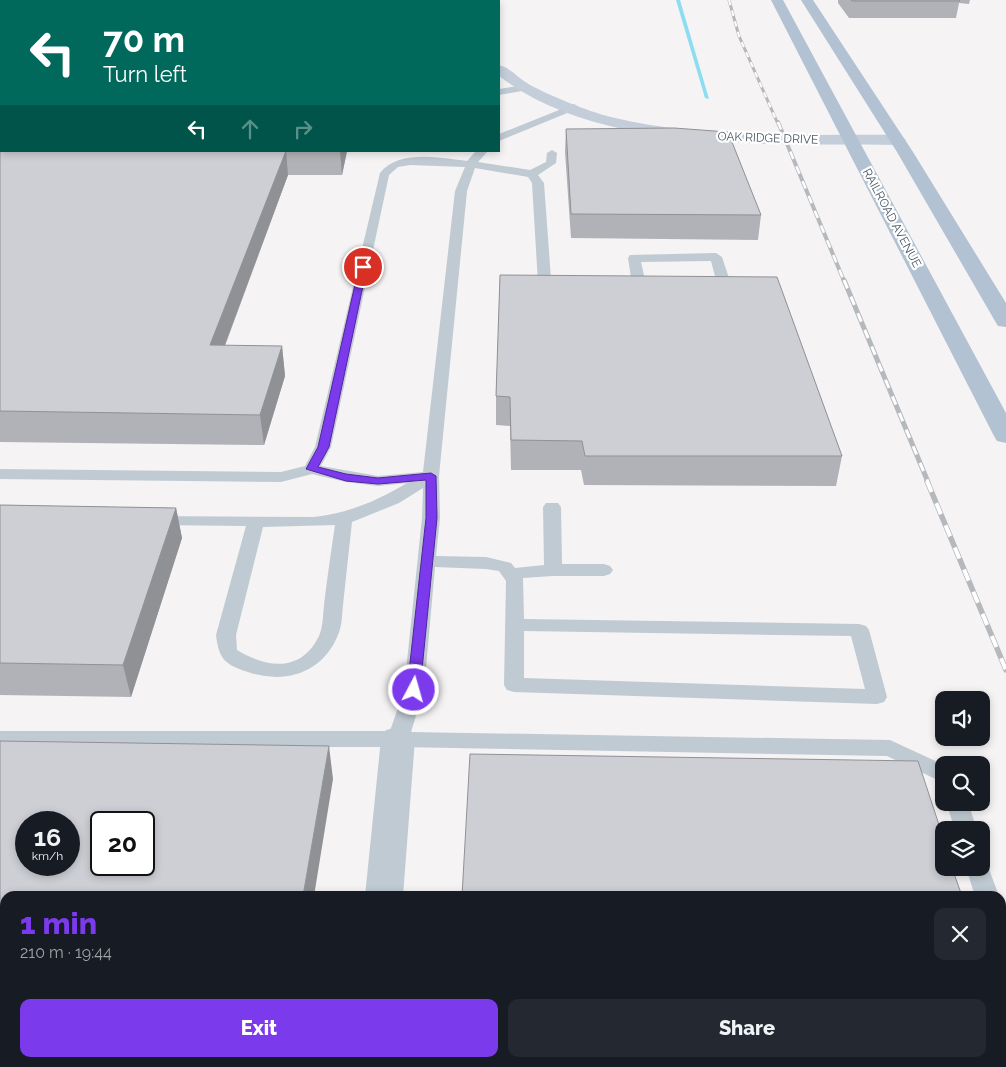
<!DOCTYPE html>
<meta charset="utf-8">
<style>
:root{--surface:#171b24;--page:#242831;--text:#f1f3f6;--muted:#9ea1a6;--accent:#7c3aed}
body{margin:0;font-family:Raleway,sans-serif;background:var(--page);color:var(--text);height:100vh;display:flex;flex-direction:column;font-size:19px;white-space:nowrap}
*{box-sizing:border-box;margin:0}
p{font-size:16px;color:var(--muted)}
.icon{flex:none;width:28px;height:28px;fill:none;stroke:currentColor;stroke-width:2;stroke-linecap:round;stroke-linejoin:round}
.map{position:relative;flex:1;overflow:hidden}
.sheet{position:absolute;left:0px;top:891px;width:1006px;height:176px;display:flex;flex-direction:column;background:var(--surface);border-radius:15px 15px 0 0;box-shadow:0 2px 8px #0003}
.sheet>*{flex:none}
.guide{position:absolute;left:0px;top:0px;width:500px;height:152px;box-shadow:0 2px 8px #0003;background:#00695c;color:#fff;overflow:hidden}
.fabs{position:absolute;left:935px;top:691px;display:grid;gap:10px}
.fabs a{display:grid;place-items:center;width:55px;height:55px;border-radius:10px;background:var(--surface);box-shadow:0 2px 8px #0003;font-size:25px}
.speed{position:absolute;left:15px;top:811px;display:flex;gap:10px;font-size:25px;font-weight:700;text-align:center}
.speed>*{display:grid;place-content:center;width:65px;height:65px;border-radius:50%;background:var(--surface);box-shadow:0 2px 8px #0003;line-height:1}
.speed small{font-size:12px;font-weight:400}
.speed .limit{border:2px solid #111;border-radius:8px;background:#fff;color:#111}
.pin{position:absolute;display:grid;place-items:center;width:42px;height:42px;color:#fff;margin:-21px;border:2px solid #fff;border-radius:50%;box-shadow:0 1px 5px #0007}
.me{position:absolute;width:55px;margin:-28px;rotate:6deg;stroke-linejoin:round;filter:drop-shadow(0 0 4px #0008)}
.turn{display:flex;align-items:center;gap:18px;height:105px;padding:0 20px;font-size:22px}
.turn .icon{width:65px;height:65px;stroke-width:2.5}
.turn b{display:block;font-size:35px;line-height:42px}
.lanes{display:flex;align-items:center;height:48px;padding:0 20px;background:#0003;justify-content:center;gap:25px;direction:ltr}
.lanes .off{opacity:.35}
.round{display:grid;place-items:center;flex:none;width:52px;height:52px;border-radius:10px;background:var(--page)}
.headline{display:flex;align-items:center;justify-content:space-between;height:85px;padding:0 20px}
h1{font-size:30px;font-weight:800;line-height:38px;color:var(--accent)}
.primary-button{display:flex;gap:10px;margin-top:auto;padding:10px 20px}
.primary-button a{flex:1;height:58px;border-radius:10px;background:var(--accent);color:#fff;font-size:20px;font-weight:800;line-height:58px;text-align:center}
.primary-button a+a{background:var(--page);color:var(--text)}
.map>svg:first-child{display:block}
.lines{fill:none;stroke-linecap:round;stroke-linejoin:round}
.stream{fill:#8dddf1;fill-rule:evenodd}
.lane{fill:#c0cad2;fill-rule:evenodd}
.street{fill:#c0cad2;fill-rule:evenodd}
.secondary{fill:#c3ceda;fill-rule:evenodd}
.primary{fill:#b2c2d2;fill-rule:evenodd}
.rail-far3-casing{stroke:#b5b8bd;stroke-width:3}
.rail-far2-casing{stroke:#b5b8bd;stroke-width:4}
.rail-far1-casing{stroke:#b5b8bd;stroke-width:5}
.rail-casing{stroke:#b5b8bd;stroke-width:5.5}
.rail-far3{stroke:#fff;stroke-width:2;stroke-dasharray:5.5;stroke-linecap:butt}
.rail-far2{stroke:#fff;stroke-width:2.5;stroke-dasharray:8;stroke-linecap:butt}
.rail-far1{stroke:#fff;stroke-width:3;stroke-dasharray:9;stroke-linecap:butt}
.rail{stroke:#fff;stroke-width:4;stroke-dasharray:12;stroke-linecap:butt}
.wall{fill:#b0b2b7}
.shaded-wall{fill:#909195}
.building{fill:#cdcfd5;stroke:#909195;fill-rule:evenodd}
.route{fill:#7c3aed;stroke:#51269a}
.labels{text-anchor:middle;stroke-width:4.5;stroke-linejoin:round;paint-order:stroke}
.far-street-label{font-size:12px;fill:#495662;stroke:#fff}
</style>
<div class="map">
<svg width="1006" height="1067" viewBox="0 0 1006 1067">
<rect width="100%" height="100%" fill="#f5f3f3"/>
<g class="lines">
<path class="stream" d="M676 0H680L709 99 705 98Z"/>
<path class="lane" d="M524 85 527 86V90L499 95V89Z
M574 104 579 107 577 109 499 141V134Z
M552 150 557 153 556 163 538 175 544 183 551 279 565 280 567 283 565 286 545 287 538 283 532 183 528 177 475 168 467 191 439 476 440 518 436 556 486 557 511 563 515 568 544 565 543 507 546 503H558L561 507 562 564H604L610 566 613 570 610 574 604 576H553L523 578 524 619 859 624 866 626 869 630 887 697 884 702 877 704 514 692 507 690 504 685 506 581 499 571 486 569 435 567 424 690 411 732 890 740 944 765V783L887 756 398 747H0V731H390L404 690 422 518 423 488 399 503 352 522C349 549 346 577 343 605 342 615 342 626 338 635 323 672 287 684 251 673 226 665 219 661 216 635L246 526 154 525 148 524 145 520 148 516 314 517C349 513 377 501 407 483L378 486 346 482 312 474 281 482 0 479V469L281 472 305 466 315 447 380 173C399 149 440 158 467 161L476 151H488L478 162 530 170 546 162 547 153ZM410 165 465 167 455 191 423 472 378 476 321 466 331 447 389 175 398 167ZM335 525C331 552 327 579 324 605 323 615 323 627 319 636 301 673 267 668 237 650L236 635 263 527ZM524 631 851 636 865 689 524 678Z
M716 253 722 257 731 284 729 287 709 288 702 284 704 281 716 280 711 261 641 262 646 284 639 288 632 284 628 258 630 255Z
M946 802H968L977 830H955Z
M981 860 986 861 999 896H975L966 868H981Z
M1001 929 1006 930V964L1001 962Z"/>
<path class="street" d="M398 727 410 730 415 739 403 896H365L381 739 386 730Z
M347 1062H389V1067H347Z"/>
<path class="secondary" d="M486 0H498V1H486Z
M499 65C511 68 519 79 530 85 553 97 587 111 611 117 704 140 804 134 898 135L906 140 898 145C774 143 601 155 499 76Z"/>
<path class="primary" d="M771 0H783L1006 413V443L997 441 994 436Z
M801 0H813L913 152 1006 303V327L998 326 995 321 897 152Z"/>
<g class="rail-far3-casing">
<path id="rail-far3" d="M729 0 739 36 778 124"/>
</g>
<g class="rail-far2-casing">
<path id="rail-far2" d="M778 122 844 281"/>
</g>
<g class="rail-far1-casing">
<path id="rail-far1" d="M844 280 928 482"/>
</g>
<g class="rail-casing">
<path id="rail" d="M927 481 1006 670"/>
</g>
<use href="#rail-far3" class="rail-far3"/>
<use href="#rail-far2" class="rail-far2"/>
<use href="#rail-far1" class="rail-far1"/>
<use href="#rail" class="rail"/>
</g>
<path class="wall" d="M838 0H970L969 4 959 3 956 18H849L838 3Z
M566 129 761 215 758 240 571 238 565 152Z
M0 135 1 151H347L342 175H288L225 346H282L285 376 264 445 0 442Z
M500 275 842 456 836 486 584 485 581 470H511L510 426 496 425V396Z
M0 505 176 508 182 538 131 697 0 695Z"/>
<path class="shaded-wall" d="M286 151 288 175 214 374 210 345Z
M340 151H347L342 175Z
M282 346 285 376 264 445 260 415Z
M176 508 182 538 131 697 123 665Z
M329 746 333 779 314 896H303Z
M275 1062H286V1067H274Z"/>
<path class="building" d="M85 0H449L448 1H84Z
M851 0H959L960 1H852Z
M674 128 728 132 761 215 571 214 566 129Z
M1 134V151H286L210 345 282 346 260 415 0 411V135Z
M500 275 777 277 842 456H585L582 441 511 440 510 397 496 396Z
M0 505 176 508 123 665 0 663Z
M0 741 329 746 303 896H5V1062H275L274 1067H0ZM26 822H69V865H26ZM101 822H144V865H101Z
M470 754 918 761 944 840V868H952L962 896H462Z
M1001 1020 1006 1035V1067H453V1062H1001Z"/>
<path class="route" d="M363 264 367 267 329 447 318 467 346 474 378 478 431 473 436 476 437 518 420 690 414 695 407 690 426 518V480L378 484 346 481 306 469 318 447 359 267Z"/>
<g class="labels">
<g class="far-street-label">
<text transform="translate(768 138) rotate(2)" y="4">OAK RIDGE DRIVE</text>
<text transform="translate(892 218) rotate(62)" y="4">RAILROAD AVENUE</text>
</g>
</g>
</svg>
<div class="fabs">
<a><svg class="icon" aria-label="sound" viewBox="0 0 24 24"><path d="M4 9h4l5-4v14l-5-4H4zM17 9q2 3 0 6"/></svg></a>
<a><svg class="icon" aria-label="search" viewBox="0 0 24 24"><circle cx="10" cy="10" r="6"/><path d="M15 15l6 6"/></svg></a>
<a><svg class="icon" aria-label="layers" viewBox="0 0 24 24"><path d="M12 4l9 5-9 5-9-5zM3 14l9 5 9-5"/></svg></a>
</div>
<div class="speed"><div>16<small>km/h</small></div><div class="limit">20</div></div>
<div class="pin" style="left:363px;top:267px;background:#d93025"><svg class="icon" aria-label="arrive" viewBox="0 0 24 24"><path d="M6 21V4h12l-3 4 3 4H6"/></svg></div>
<svg class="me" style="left:414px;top:690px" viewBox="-20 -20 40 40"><circle r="17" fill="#7c3aed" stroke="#fff" stroke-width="3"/><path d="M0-11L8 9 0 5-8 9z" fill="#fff"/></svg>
<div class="guide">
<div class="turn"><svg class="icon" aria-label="left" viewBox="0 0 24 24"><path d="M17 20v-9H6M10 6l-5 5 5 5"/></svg><div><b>70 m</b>Turn left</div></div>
<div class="lanes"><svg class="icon" aria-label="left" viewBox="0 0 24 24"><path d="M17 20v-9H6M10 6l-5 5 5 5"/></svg><svg class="icon off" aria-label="ahead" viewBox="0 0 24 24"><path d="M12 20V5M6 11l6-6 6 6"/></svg><svg class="icon off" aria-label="right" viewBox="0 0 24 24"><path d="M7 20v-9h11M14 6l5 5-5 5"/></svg></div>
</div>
<section class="sheet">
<div class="headline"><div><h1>1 min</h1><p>210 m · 19:44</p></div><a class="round"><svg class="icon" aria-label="close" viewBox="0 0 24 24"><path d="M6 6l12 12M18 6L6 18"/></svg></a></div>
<div class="primary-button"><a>Exit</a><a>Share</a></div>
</section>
</div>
